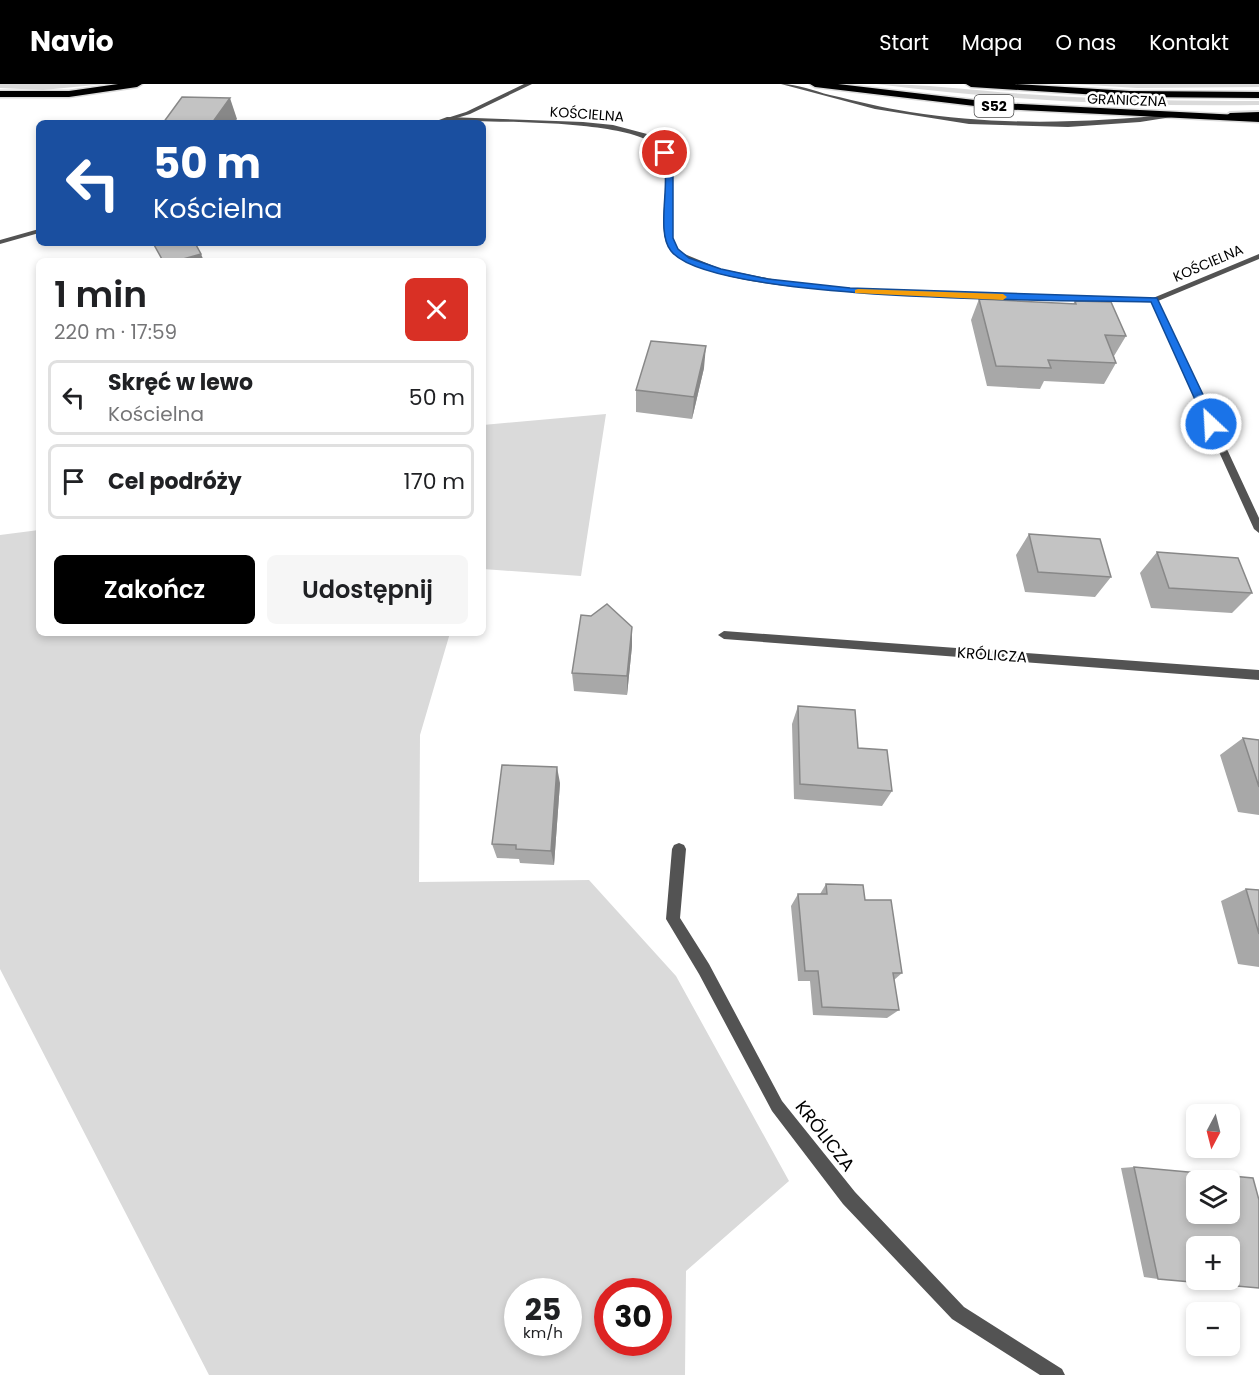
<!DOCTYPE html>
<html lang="pl">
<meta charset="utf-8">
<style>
:root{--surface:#fff;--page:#f6f6f6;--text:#202124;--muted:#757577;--line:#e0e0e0;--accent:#000}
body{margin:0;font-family:Poppins,sans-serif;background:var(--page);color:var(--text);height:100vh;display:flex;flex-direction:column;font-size:22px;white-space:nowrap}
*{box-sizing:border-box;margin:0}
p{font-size:20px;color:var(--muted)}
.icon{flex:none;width:33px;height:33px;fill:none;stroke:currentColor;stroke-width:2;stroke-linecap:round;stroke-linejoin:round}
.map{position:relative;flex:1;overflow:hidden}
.panel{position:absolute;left:36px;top:174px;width:450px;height:378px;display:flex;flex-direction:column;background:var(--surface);border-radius:9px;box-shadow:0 3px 9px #0003}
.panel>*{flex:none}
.hud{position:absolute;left:36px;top:36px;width:450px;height:126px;border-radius:9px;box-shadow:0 3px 9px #0003;background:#1a4fa0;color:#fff;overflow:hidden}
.needle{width:39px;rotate:187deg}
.buttons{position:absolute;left:1186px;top:1020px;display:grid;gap:12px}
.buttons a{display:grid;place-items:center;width:54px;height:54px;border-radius:9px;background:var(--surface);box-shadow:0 3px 9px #0003;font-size:30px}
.speed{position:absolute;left:504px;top:1194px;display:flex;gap:12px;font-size:30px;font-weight:700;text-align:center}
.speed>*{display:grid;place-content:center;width:78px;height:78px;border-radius:50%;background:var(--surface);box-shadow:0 3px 9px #0003;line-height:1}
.speed small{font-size:15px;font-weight:400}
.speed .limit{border:9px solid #d22;background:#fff;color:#111}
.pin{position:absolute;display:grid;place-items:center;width:51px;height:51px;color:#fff;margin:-26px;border:3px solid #fff;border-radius:50%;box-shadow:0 2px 6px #0007}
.me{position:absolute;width:66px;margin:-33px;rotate:335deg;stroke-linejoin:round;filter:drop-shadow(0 0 4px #0008)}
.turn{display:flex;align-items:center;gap:21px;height:126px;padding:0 18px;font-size:27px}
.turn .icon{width:78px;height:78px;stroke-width:2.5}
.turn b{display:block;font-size:42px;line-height:51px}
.round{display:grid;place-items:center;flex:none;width:63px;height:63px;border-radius:9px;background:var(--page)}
.summary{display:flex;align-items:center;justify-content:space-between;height:102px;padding:0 18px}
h1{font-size:36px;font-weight:600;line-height:45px}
.primary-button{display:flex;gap:12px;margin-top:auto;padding:12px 18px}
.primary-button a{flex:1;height:69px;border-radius:9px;background:var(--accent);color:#fff;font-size:24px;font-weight:600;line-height:69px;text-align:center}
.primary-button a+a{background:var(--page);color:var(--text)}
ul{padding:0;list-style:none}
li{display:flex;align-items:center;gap:18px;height:75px;margin:0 12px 9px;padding:0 6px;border:3px solid var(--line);border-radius:9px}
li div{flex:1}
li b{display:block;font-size:22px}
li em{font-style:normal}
header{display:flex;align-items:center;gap:36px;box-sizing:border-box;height:84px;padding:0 30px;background:var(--accent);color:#fff}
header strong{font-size:28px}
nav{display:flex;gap:33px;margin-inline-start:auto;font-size:21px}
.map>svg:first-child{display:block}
.green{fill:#dadada;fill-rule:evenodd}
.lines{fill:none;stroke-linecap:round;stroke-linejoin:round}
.trunk-casing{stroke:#dbdbdb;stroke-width:4}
.motorway-casing{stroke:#dbdbdb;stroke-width:3}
.service{fill:#535353;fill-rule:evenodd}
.minor{fill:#535353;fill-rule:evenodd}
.trunk{fill:#000;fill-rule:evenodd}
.motorway{fill:#000;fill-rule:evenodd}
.wall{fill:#a8a8a8}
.shaded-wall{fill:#888}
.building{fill:#c3c3c3;stroke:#888;stroke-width:1.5;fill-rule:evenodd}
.route{fill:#1a73e8;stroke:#114b97;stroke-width:1.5}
.slow{fill:#f59e0b}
.labels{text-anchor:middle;stroke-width:5;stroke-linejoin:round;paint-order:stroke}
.far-street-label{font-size:14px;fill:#000;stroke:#fff}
.shield{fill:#fff;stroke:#4c4c4c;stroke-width:1.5}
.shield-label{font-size:14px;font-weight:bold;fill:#000}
.street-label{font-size:15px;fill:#000;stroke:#fff}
.near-street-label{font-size:18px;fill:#000;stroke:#fff}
</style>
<header>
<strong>Navio</strong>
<nav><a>Start</a><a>Mapa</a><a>O nas</a><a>Kontakt</a></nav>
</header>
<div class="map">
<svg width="1259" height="1291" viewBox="0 0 1259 1291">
<rect width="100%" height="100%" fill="#fff"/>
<path class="green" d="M0 0H105L43 6 0 4Z
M876 0C931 0 985 8 1040 11 1113 16 1186 17 1259 17V21C1131 23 1003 16 876 0Z
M1073 0H1259V3L1137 4Z
M606 330 581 492 483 485V341Z
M39 446V549H450L420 651 419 798 589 796 676 892 789 1097 686 1187 685 1291H209L0 885V451ZM518 1208H568V1258H518ZM608 1208H658V1258H608Z"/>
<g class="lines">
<g class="trunk-casing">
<path id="trunk" d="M1259 28V34L1230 35 1226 32 1230 29Z"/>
</g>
<g class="motorway-casing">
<path id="motorway" d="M118 0H142L137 3 69 13H0V7H69Z
M810 0H838L1000 19 1259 32V38L1000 25 815 3Z
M966 0H1014L1130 7 1259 8V14L1130 13 971 3Z"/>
</g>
<path class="service" d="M524 0H532L470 30 447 37 444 35 466 28Z
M781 0C798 0 814 7 830 11 857 17 883 24 910 28 999 42 1086 39 1175 30L1178 32 1140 38 1068 43 969 40 875 25Z"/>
<path class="minor" d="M447 33 583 38 613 41 647 50 661 60 671 75 672 145 674 160 682 169 721 185 787 198 894 208 1153 214 1259 170V175L1158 217 1259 434V449L1254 445 1151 218C1044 216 936 216 829 206 781 202 720 197 678 173 646 155 680 88 657 63 631 35 489 38 447 37L431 39Z
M39 145V149L0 160V156Z
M724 547 1259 586V596L724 555 718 551Z
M679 759 684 761 686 765 680 834 709 880 782 1017 855 1108 964 1223 1062 1285 1065 1291H1040L952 1235 843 1120 772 1027 699 890 666 835 672 765 674 761Z"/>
<use href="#trunk" class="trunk"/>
<use href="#motorway" class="motorway"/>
</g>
<path class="wall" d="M979 215 1073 220 1075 217 1126 252 1114 272 1116 279 1104 300 1044 297 1040 305 987 302 971 236Z
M704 284 692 335 636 328V306Z
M1029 450 1111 493 1095 513 1025 508 1016 471Z
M1157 468 1252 509 1232 529 1151 524 1140 489Z
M632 543V562L627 611 574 607 572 589Z
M798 622 858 664 892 707 882 722 794 715 792 640Z
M1243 654 1259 656V731L1238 728 1220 671Z
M560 699 554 781 520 779 519 775 497 774 492 760Z
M826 800 865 816 902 889 894 896 899 926 887 934 813 931 810 897H798L791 822 798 810H820Z
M1246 805 1259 806V883L1238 880 1221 817Z
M1134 1083 1158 1195 1144 1193 1121 1084Z"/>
<path class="shaded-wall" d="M230 14 237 35 234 39H212Z
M201 170 204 177H176Z
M706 262 704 284 692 335 694 313Z
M632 543V562L627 611V592Z
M557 683 560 699 554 781 551 767Z"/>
<path class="building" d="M182 13 230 14 212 39H163Z
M153 159H195L201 170 176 177H163Z
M979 215 1076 220 1075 217 1111 218 1126 252 1105 251 1116 279 1048 276 1051 284 996 282Z
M651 257 706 262 694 313 636 306Z
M1029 450 1100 455 1111 493 1038 488Z
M1157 468 1238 474 1252 509 1169 504Z
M607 520 632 543 627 592 572 589 581 531 591 532Z
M798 622 855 626 858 664 887 666 892 707 800 700Z
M1243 654 1259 656V703Z
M502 681 557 683 551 767 516 765V761L492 760Z
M826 800 863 801 865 816H891L902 889H893L899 926 822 923 818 887H805L798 810H827Z
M1246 805 1259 806V850Z
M1134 1083 1253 1094 1259 1116V1204L1158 1195ZM1197 1096H1230V1130H1197ZM1197 1162H1230V1196H1197Z"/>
<path class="route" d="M665 66 669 69 673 87V154L678 165 689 174 721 185 768 195 850 204 1157 214 1217 340 1211 344 1206 340 1151 218C1072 216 712 219 671 167 657 150 668 108 665 87 664 81 663 75 661 69Z"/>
<path class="slow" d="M858 205 1003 210 1007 213 1003 216 855 209V206Z"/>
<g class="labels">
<g class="far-street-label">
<text transform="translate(1127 16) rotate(2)" y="5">GRANICZNA</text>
<text transform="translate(587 30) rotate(4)" y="5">KOŚCIELNA</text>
<text transform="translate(1208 179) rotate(-23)" y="5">KOŚCIELNA</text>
</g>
<rect class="shield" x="974.5" y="11" width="39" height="22" rx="4.5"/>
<g class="shield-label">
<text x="994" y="27">S52</text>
</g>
<g class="street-label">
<text transform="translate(992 571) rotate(4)" y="5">KRÓLICZA</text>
</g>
<g class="near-street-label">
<text transform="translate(825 1052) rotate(52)" y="6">KRÓLICZA</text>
</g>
</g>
</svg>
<div class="buttons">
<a><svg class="needle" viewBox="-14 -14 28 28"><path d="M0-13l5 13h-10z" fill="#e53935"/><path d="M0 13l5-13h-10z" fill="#757577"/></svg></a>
<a><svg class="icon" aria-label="layers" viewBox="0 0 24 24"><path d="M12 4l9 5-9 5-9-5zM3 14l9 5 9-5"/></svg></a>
<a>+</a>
<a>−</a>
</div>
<div class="speed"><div>25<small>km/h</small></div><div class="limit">30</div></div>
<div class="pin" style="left:665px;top:69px;background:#d93025"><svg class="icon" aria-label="arrive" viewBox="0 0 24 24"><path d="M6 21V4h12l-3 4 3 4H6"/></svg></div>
<svg class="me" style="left:1211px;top:340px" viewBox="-20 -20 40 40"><circle r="17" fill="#1a73e8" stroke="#fff" stroke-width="3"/><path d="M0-11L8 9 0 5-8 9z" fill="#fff"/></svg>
<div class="hud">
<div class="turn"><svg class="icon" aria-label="left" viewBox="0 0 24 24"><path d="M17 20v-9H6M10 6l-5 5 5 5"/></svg><div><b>50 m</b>Kościelna</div></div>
</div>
<section class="panel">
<div class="summary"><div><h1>1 min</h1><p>220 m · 17:59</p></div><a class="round" style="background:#d93025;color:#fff"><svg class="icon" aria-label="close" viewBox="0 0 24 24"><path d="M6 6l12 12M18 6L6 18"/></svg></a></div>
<ul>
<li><svg class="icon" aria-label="left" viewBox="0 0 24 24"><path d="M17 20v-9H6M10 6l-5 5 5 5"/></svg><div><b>Skręć w lewo</b><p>Kościelna</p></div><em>50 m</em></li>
<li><svg class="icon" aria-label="arrive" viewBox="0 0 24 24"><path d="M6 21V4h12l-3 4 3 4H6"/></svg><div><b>Cel podróży</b></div><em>170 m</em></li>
</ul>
<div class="primary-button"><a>Zakończ</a><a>Udostępnij</a></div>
</section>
</div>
